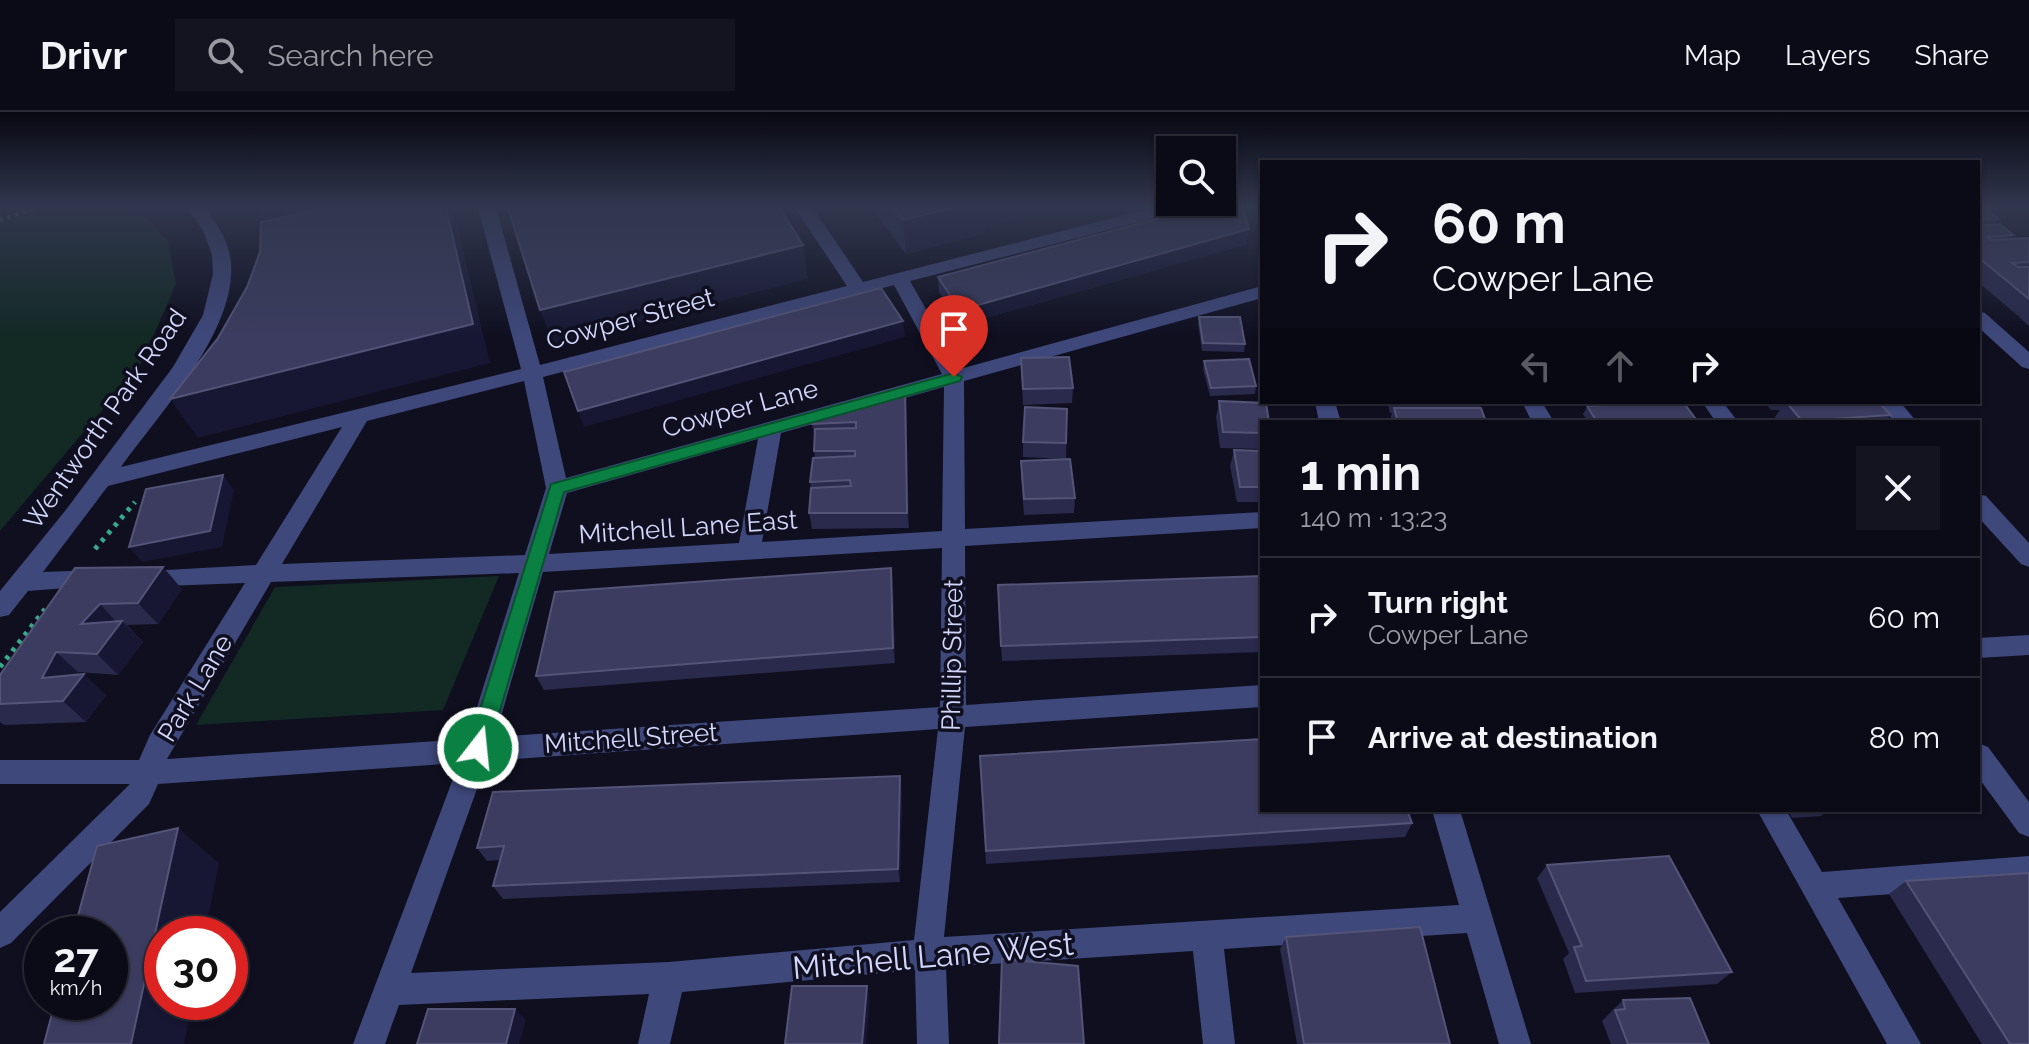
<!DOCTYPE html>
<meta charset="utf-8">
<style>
:root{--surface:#0b0b18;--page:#141421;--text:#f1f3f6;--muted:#9a9ba2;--line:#2b2b37}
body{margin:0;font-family:Raleway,sans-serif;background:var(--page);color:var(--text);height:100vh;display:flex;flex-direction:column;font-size:30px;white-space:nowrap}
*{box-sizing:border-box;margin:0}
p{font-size:26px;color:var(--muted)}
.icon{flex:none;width:44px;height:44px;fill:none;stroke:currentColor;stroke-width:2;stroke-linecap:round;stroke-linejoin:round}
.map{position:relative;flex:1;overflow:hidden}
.side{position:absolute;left:1260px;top:308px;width:720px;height:392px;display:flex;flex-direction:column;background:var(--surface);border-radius:0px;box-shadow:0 2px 6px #0004,0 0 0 2px var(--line)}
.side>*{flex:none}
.guide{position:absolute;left:1260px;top:48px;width:720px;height:244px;border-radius:0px;box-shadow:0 2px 6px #0004,0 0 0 2px var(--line);background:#0b0b18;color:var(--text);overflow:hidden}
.tools{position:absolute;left:1156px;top:24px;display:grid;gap:16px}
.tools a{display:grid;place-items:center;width:80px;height:80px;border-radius:0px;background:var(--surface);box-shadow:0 2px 6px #0004,0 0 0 2px var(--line);font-size:40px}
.speed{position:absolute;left:24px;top:804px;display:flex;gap:16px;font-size:40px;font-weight:700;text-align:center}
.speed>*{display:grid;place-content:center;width:104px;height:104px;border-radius:50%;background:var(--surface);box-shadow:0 2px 6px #0004,0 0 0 2px var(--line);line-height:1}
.speed small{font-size:20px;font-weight:400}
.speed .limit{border:12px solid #d22;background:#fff;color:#111}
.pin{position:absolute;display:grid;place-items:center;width:68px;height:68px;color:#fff;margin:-82px -34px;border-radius:50% 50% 50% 0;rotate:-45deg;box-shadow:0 0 8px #0007}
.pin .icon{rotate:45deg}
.me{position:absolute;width:88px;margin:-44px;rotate:16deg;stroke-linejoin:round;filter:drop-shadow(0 0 6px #0008)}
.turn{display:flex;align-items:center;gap:28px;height:168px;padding:0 40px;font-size:36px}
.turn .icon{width:104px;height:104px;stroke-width:2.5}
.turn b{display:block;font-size:56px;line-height:68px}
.lanes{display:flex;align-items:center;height:76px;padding:0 40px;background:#0003;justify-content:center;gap:40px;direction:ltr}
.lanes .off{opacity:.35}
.round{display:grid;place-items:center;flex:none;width:84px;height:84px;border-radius:0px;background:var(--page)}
.head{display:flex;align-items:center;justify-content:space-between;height:136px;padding:0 40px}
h1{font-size:48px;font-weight:700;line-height:60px}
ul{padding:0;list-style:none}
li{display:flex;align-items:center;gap:24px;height:120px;padding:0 40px;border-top:2px solid var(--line)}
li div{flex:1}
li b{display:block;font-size:30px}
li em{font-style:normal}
header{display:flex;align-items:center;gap:48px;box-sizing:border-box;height:112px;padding:0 40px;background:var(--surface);border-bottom:2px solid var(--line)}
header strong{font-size:38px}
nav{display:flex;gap:44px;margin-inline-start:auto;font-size:28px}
.search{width:560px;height:72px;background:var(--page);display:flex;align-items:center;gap:20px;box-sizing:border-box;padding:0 28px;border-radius:0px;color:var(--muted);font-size:30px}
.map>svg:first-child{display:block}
.green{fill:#122924}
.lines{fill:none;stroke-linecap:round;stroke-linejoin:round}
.path-far1{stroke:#38a98a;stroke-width:4;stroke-dasharray:3 5;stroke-linecap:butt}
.path{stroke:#38a98a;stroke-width:5;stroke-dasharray:4 6;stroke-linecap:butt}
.minor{fill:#3e487b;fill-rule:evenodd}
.wall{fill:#292a4c}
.shaded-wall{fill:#171733}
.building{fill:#3b3c5f;stroke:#535477;stroke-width:2}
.route{fill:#0b8043;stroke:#07532c;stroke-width:2}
.labels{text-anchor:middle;stroke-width:7;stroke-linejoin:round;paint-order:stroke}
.street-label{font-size:26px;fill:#d2d6fb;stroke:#0f0f20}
.near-street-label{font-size:32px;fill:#d2d6fb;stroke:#0f0f20}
</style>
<header>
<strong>Drivr</strong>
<div class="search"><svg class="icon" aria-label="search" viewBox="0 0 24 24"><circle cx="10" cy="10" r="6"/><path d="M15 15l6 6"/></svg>Search here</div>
<nav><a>Map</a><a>Layers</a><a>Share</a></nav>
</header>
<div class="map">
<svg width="2029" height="932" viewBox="0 0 2029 932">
<rect width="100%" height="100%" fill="#0f0f20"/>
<path class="green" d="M0 96H137L168 129 176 172 141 252 0 419Z
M499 464 443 598 196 613 275 475Z"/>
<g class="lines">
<path class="path-far1" d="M0 108 36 96"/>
<path class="path" d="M95 437 135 390
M0 555 45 497"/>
<path class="minor" d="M187 96H205C218 112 229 130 231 151 236 220 159 302 121 355L521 257 478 96H496L540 253 847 174 795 96H813L863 170 1152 96H1181L1178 100 910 169 960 257 1262 174V186L964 269 965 417 1262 400V416L965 434 966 593 1262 573V595L965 615 944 825 1459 793 1432 698H1460L1531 932H1499L1467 821 1224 837 1235 932H1203L1193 839 946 855 949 932H917L915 858 682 880 670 932H638L649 882 399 893 385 932H353L459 651 158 672 149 692 11 831 0 836V800L130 672H0V648H139L150 623 245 471 138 475 130 472 126 466 130 460 256 453 342 315 108 374 43 460 97 458 105 461 109 467 105 473 28 479 9 503 0 505V479L65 399 173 255 203 203 213 162 212 143 203 118ZM894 173 942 262 566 366 543 265ZM524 269 546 376 525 443 282 452 367 309ZM944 275 942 419 762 430 781 321ZM758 327 739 431 549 442 567 381ZM942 436 940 595 495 625 543 460ZM519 461 467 627 167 647 271 470ZM938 617 914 828 669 850 411 861 487 649Z
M1978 199 1985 201 2029 240V257L2022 255 1978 215Z
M1315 290H1335L1341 310H1319Z
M1522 290H1542L1554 310H1532Z
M1702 290H1723L1738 310H1716Z
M1878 290H1900L1917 310H1894Z
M1978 382 1986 384 2029 431V455L2021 452 1978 405Z
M2029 523V543L1978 546V526Z
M1978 631 1988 635 2029 690V725L2019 721 1978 665Z
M1757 698H1786L1822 760 2029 744V772L1838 786 1921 932H1887Z"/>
</g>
<path class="wall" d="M876 96H1060L985 115V121L906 142 878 105V99Z
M1978 96 1998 107 1994 113 2013 123 2011 127 2029 126V214L2019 205 2020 203 2018 204 1978 170Z
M1247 132 961 213 939 180 938 165Z
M1199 205 1245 232 1244 240 1202 239 1198 212Z
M1021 246 1073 276 1072 291 1023 293Z
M1204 249 1256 274 1255 282 1210 284 1203 257Z
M905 274 906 289 909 416 812 417 809 401 811 376 810 370 815 346 814 339 815 326 812 312Z
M1219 289 1262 310V337L1220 336 1216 305Z
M1387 290H1482L1480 296 1486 310H1389L1392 301H1390Z
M1583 290H1683L1698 310H1588L1583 302 1587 295Z
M1764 290H1878L1891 303 1885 310H1779L1775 305 1780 298H1771Z
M1067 297 1066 347 1023 345V330Z
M1234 338 1262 339V390H1237L1230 354Z
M1021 349 1075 386 1074 401 1024 403 1021 364Z
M75 456 182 477 158 512 127 513 143 530 118 563 78 560 77 563 106 583 86 610 4 613 0 610V563Z
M891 456 893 471 895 551 544 578 536 564Z
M1262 464V540L1002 549 998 488Z
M980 644 1412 711 1405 725 986 752Z
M902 678 900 770 503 787 493 774 500 748 487 749 477 736Z
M1788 698H1828L1821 704 1792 706Z
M1547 753 1732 860 1717 872 1575 881 1563 847 1569 841 1537 766Z
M1906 769 2029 932H1982L1889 782Z
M1286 825 1450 932H1297L1280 837Z
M1623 888 1709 932H1611L1602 909Z"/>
<path class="shaded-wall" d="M267 96H436L276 131 258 98Z
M446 96H451L456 108 490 251 198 326 170 287Z
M953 96H1060L985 115V121L906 142 903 108Z
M1249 117 1247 132 961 213 960 198Z
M803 133 808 167 553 232 540 198Z
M903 209 905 225 584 315 578 299Z
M905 274 906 289 909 416 907 401Z
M223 363 234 378 222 435 142 450 129 435Z
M163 455 182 477 158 512 138 491Z
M891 456 893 471 895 551 893 536Z
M100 492 119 513 122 509 143 530 118 563 97 542 81 512Z
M56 540 78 560 66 586 84 562 106 583 86 610 63 589 42 566Z
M900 664 902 678 900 770 898 757Z
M178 716 219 751 205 822H162V890H192L184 932H131Z
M867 874 870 885 866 932H862Z
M515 897 526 908 519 932H506Z"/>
<path class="building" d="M326 96H446L473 212 170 287 218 226 247 175 260 140 261 110Z
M508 96H780L803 133 540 198Z
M893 96H953L903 108Z
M1198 96H1243L1249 117 960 198 938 165Z
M1978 96H1985L1998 107 1978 108Z
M2000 112 2013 123 1988 125 1991 128 2029 126V150L2012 151 2018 155H2029V187L1978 145V114Z
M881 176 903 209 578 299 564 260Z
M1199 205H1240L1245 232 1203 231Z
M1069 245 1073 276 1023 277 1021 246Z
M1249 247 1256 274 1211 276 1204 249Z
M905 274 907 401H809L811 376 851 374 850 368 810 370 813 346 855 344V339H814L815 317 856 316V310L812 312 813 300Z
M1219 289 1266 291 1269 310H1262V321L1223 320Z
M1642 290H1683L1698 310H1597L1587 294 1643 291Z
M1786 290H1878L1891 303 1802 309Z
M1025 295 1067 297 1066 331 1023 330Z
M1394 296H1481L1486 310H1398Z
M1234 338 1262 339V375H1240Z
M1070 347 1075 386 1024 387 1021 349Z
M223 363 210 419 129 435 146 377Z
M163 455 138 491 100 492 81 512 122 509 97 542 56 540 42 566 84 562 63 589 0 592V563L75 456Z
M891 456 893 536 536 564 555 480Z
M1262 464V525L1001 534 998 473Z
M1262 627V698H1407L1412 711 986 739 980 644Z
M900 664 898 757 493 774 504 734 477 736 493 680Z
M178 716 131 932H44L55 890H110V822H73L97 734Z
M1669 744 1732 860 1586 869 1574 835 1582 834 1547 753Z
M2029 761V932H2010L1906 769Z
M1420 815 1450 932H1304L1286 825Z
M1002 847 1078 854 1084 932H999Z
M792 874H867L862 932H785Z
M1690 886 1709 932H1628L1615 898 1625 897 1623 888Z
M428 897H515L506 932H417Z"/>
<linearGradient id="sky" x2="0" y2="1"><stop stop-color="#080812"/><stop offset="0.42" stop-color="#31374e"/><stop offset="1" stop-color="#31374e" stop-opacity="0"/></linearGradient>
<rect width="2029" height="226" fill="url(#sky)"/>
<path class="route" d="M954 261 962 265 960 269 564 380 489 636 486 643 478 645 471 643 468 636 551 372Z"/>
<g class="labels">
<g class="street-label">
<text transform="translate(630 207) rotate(-15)" y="9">Cowper Street</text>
<text transform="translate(740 296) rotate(-15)" y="9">Cowper Lane</text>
<text transform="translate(105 307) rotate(-55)" y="9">Wentworth Park Road</text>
<text transform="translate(688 415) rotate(-4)" y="9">Mitchell Lane East</text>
<text transform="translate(952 543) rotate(-89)" y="9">Phillip Street</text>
<text transform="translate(195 576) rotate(-59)" y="9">Park Lane</text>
<text transform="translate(631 626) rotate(-4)" y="9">Mitchell Street</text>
</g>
<g class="near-street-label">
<text transform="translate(933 844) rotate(-5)" y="11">Mitchell Lane West</text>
</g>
</g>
</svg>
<div class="tools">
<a><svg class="icon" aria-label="search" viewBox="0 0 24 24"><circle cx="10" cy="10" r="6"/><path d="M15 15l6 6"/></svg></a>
</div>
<div class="speed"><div>27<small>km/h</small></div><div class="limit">30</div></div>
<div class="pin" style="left:954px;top:265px;background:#d93025"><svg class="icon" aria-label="arrive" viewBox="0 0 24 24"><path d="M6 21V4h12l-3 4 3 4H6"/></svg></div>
<svg class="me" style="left:478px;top:636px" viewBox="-20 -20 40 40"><circle r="17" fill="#0b8043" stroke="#fff" stroke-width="3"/><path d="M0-11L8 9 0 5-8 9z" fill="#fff"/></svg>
<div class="guide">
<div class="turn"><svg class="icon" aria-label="right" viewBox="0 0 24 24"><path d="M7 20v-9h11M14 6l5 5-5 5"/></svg><div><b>60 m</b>Cowper Lane</div></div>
<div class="lanes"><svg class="icon off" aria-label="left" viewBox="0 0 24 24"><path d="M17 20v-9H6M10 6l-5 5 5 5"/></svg><svg class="icon off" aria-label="ahead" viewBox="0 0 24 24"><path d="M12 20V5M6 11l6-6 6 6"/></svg><svg class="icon" aria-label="right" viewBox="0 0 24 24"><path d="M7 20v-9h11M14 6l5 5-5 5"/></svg></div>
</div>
<section class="side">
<div class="head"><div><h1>1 min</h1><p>140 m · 13:23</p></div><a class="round"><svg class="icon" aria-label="close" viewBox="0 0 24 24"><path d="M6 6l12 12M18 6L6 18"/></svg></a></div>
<ul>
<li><svg class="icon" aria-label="right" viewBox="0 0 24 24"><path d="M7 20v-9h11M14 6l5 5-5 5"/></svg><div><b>Turn right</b><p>Cowper Lane</p></div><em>60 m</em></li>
<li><svg class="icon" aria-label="arrive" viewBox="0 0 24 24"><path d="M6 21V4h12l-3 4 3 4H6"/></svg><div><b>Arrive at destination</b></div><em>80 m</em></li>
</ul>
</section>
</div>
